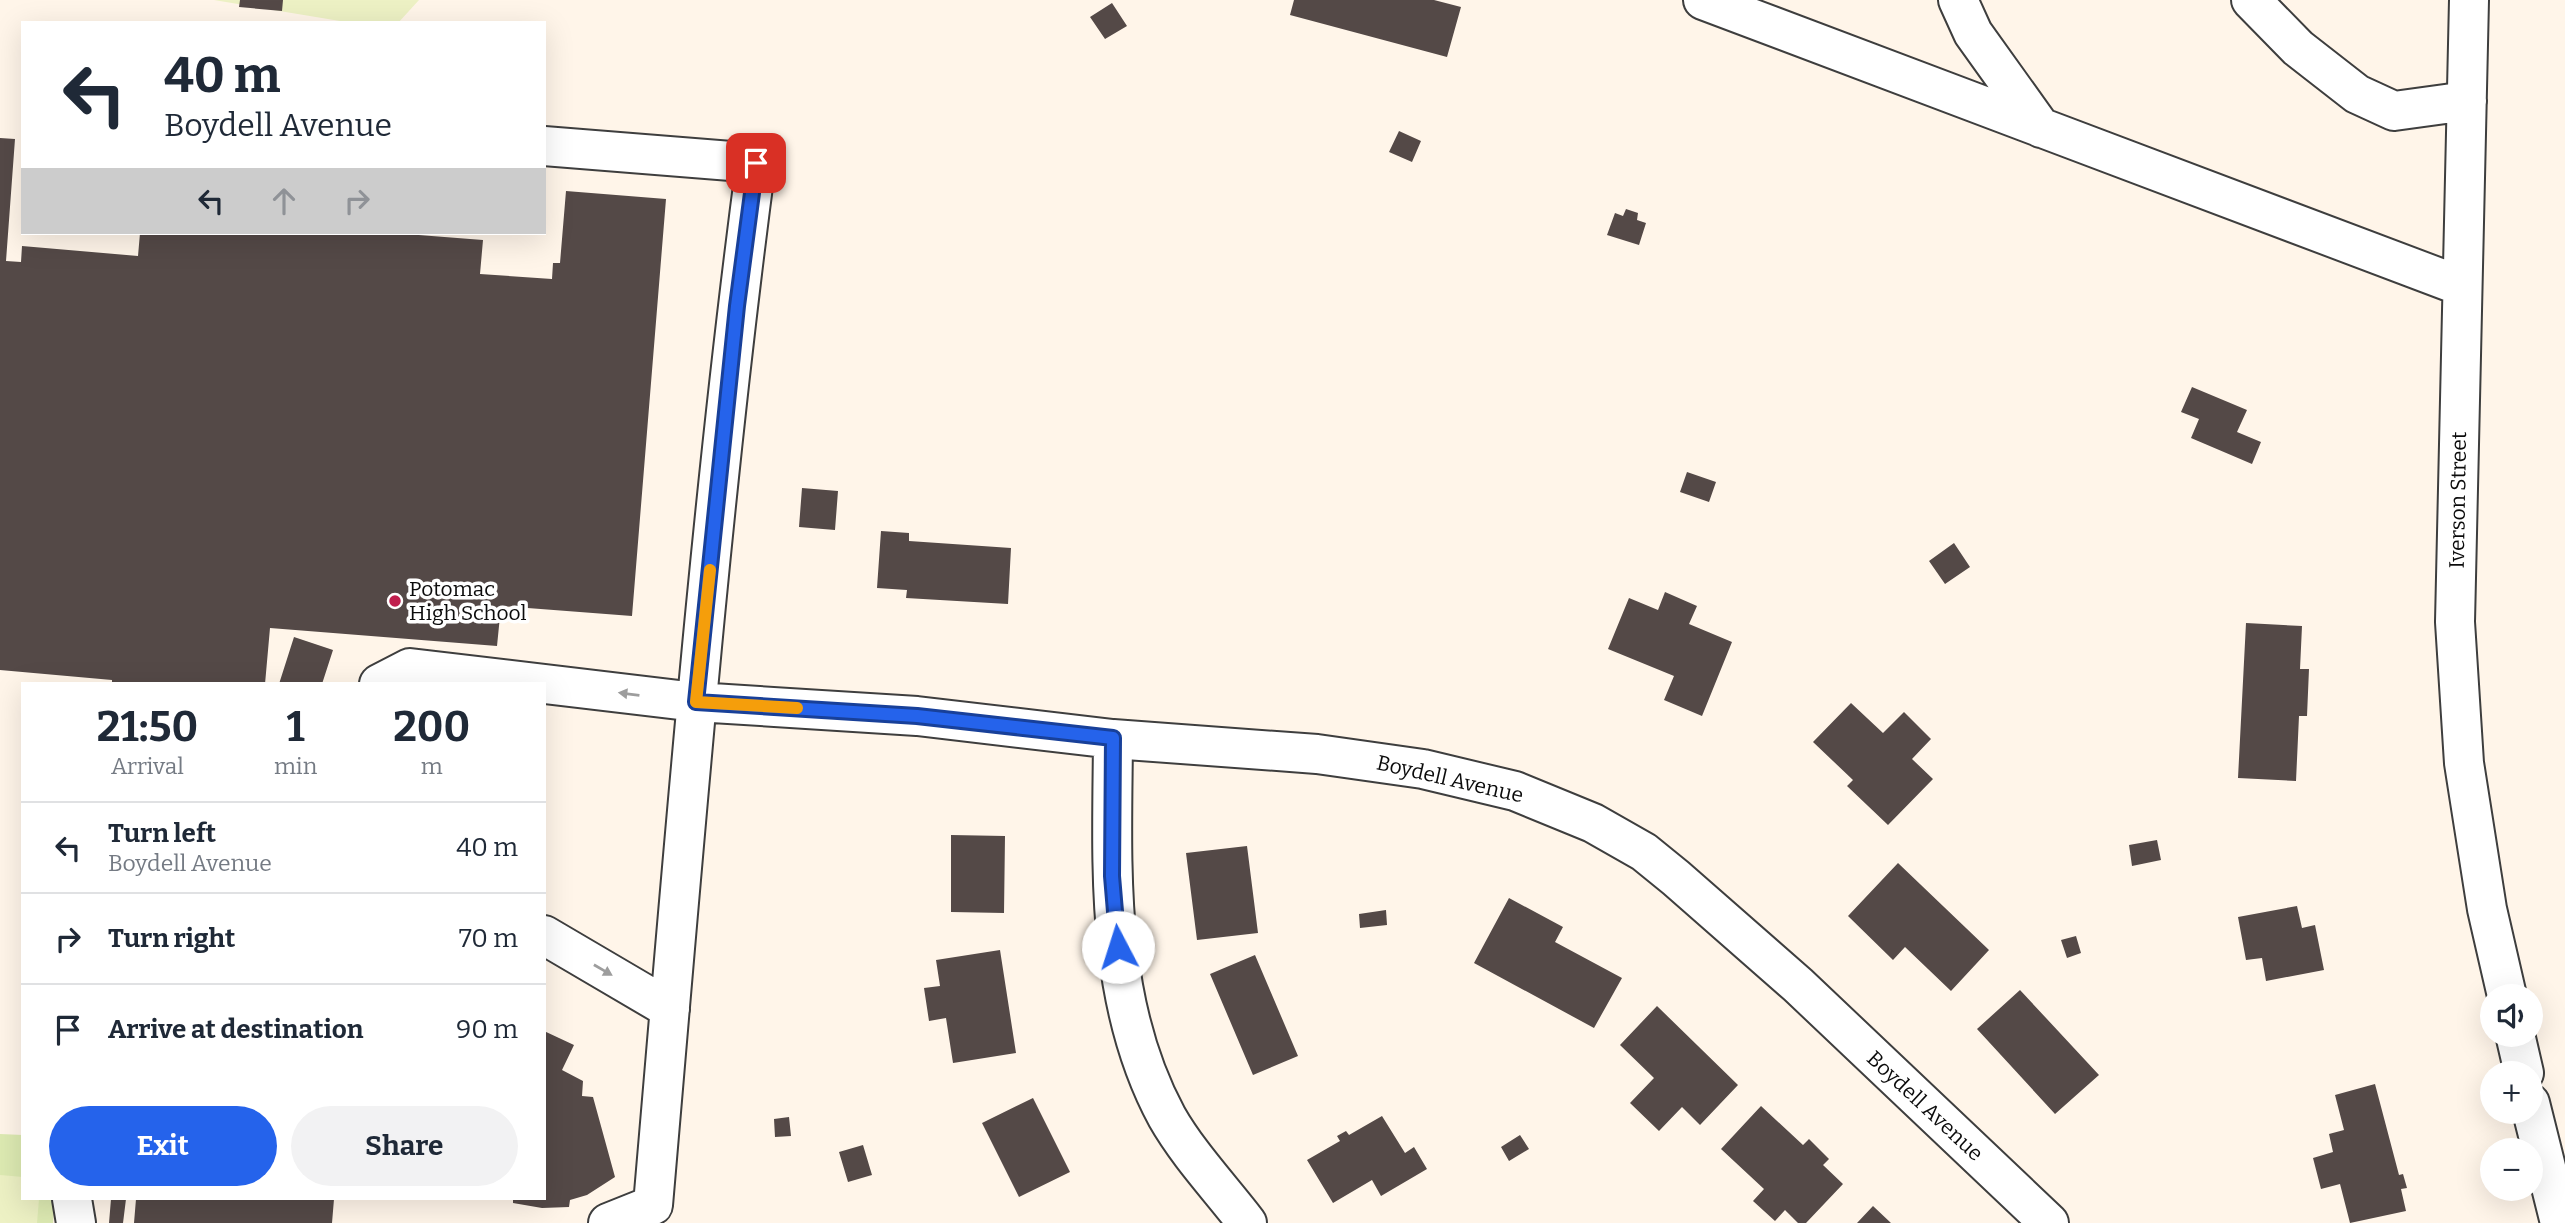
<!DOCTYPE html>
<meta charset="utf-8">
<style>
:root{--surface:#fff;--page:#f2f2f3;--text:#1f2937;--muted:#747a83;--line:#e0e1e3;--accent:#2563eb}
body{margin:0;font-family:Bitter,serif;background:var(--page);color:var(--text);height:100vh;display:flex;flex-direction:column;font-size:26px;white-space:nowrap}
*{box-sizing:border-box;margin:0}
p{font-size:23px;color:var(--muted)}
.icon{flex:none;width:38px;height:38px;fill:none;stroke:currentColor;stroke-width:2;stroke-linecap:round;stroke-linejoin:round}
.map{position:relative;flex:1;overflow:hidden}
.sheet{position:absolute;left:21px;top:682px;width:525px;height:518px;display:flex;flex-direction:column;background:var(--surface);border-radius:0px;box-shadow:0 7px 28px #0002}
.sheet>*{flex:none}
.guide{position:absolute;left:21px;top:21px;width:525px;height:214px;border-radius:0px;box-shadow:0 7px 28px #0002;background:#fff;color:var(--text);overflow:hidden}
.tools{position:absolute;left:2480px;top:984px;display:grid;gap:14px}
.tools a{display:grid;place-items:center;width:63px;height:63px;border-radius:50%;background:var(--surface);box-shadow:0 7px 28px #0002;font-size:35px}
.pin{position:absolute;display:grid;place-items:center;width:60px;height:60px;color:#fff;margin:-30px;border-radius:14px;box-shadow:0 4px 10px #0006}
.me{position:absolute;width:77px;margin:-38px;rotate:355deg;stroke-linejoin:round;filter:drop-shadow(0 0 5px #0008)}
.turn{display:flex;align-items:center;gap:24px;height:147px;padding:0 28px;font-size:32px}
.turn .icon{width:91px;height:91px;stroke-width:2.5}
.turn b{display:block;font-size:49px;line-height:60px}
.lanes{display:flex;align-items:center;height:66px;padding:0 28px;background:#0003;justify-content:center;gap:35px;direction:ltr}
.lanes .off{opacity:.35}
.eta{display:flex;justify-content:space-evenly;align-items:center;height:119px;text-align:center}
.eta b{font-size:42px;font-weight:700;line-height:49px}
.button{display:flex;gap:14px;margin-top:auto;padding:14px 28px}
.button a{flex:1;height:80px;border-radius:42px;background:var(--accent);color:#fff;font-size:28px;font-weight:700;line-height:80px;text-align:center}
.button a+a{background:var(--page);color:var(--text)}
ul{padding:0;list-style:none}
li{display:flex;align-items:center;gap:21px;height:91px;padding:0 28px;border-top:2px solid var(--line)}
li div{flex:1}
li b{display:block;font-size:26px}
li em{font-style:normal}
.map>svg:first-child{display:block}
.green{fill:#ddeab2}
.pitch{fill:#edf1c4}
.building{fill:#544947}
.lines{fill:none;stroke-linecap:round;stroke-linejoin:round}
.minor-casing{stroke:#3e3e3e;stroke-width:42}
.minor{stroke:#fff;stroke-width:38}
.oneway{fill:#9d9d9d}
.route-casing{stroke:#184099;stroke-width:18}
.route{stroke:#2563eb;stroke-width:12}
.slow{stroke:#f59e0b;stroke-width:12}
.poi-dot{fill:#c01e4d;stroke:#fff;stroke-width:2.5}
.labels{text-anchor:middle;stroke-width:7;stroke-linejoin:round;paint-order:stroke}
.street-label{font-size:21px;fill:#0b0b0b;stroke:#fff}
.poi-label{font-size:21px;fill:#0b0b0b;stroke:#fff;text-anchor:start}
</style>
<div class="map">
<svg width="2565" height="1223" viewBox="0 0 2565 1223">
<rect width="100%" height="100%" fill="#fff5e9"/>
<path class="green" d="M0 1134 23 1135V1199H55L53 1223H0Z"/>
<path class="pitch" d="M214 0H419L398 23H352Z
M0 1175 23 1177V1199H39L37 1223H0Z"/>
<path class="building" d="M240 0H283L282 11 239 7Z
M1294 0H1434L1461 7 1447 57 1290 15Z
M1112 3 1127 26 1105 39 1090 17Z
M1399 131 1421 141 1412 162 1389 152Z
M0 138 15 139 6 261 21 262 22 246 138 256 140 233H393L483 240 480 274 552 279 553 263H560L566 191 666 199 632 616 501 606 497 646 270 628 265 684H112V680L0 670Z
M1626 209 1638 213 1637 220 1646 223 1639 245 1607 235 1615 213 1623 216Z
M2192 387 2247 410 2237 432 2261 442 2252 464 2191 438 2199 419 2181 412Z
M1687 472 1716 482 1709 502 1680 492Z
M802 488 838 491 835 530 799 527Z
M881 531 909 533V541L1011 548 1008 604 906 598 907 590 877 588Z
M1954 543 1970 567 1945 584 1929 561Z
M1665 592 1697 606 1689 624 1732 642 1702 716 1664 700 1674 676 1608 649 1629 598 1658 610Z
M2246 623 2302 626 2300 669H2309L2307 716H2299L2296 781 2238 778Z
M294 637 333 650 322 684H279Z
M1851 703 1883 733 1904 712 1931 739 1912 759 1933 779 1888 825 1847 786 1853 780 1813 742Z
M951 835 1005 836 1004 913 951 912Z
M2157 840 2161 860 2132 866 2129 845Z
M1247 846 1258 933 1197 940 1186 853Z
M1898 863 1989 950 1951 991 1905 947 1893 960 1848 916Z
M1509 898 1563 927 1555 942 1622 978 1594 1028 1474 963Z
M2297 906 2302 928 2315 925 2324 970 2266 981 2262 958 2246 960 2238 917Z
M1386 910 1387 925 1360 928 1359 914Z
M2076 936 2081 953 2067 958 2061 940Z
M1000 950 1016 1053 953 1063 946 1018 929 1021 924 988 940 986 936 960Z
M1255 955 1298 1056 1253 1075 1210 974Z
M2020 990 2099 1075 2055 1114 1977 1029Z
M1657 1006 1738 1085 1700 1125 1682 1107 1659 1131 1630 1103 1654 1078 1620 1045Z
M544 1031 574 1045 562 1070 583 1081 582 1096 593 1097 615 1177 587 1195 570 1200 569 1207 542 1208 513 1203V1199H544Z
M2375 1084 2399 1175 2403 1174 2407 1188 2401 1189 2406 1211 2350 1223 2340 1184 2321 1189 2313 1158 2333 1152 2329 1134 2344 1130 2335 1095Z
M1033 1098 1070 1172 1019 1197 982 1123Z
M1761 1106 1803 1145 1809 1139 1829 1159 1823 1165 1843 1184 1806 1223H1798L1785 1210 1775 1221 1753 1201 1764 1189 1721 1149Z
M1382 1116 1405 1153 1414 1147 1427 1169 1381 1196 1372 1180 1333 1203 1307 1160 1340 1141 1337 1136 1346 1131 1349 1135Z
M789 1117 791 1136 775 1137 774 1119Z
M1520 1135 1529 1149 1509 1161 1501 1147Z
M863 1145 872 1175 848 1182 839 1152Z
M111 1199H126L123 1223H109Z
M136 1199H334L332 1223H134Z
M1873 1206 1891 1223H1857Z"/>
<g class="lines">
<g class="minor-casing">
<path id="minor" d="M1703 0 2461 286
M1958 0 1973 33 2041 128
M2251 0 2298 48 2357 94 2394 111 2467 101
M2469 0 2455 622 2464 763 2487 909 2507 996
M544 146 756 163C710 509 683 858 653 1205L608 1223
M379 684 410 668 696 702 917 716 1113 739 1317 754 1423 769 1515 791 1593 823 1644 852 1676 878 1798 985 2049 1223
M1113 739C1112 866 1104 1001 1167 1117 1188 1154 1221 1189 1247 1223
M544 935 670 1009
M2515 1034 2524 1073
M2530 1103 2560 1223
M72 1199 76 1223"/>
</g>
<use href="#minor" class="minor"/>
</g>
<defs><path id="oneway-solid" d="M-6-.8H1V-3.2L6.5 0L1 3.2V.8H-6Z" transform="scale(1.75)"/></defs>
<g class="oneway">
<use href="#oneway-solid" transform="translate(629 694) rotate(-173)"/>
<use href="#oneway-solid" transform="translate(603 970) rotate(30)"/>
</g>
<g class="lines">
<g class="route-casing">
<path id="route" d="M756 163 737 306 696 702 917 716 1113 738 1112 876 1118 947"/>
</g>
<use href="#route" class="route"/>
<path class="slow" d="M710 570 696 702 797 708"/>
</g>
<circle class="poi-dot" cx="395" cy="601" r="7"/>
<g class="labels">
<g class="street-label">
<text transform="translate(2458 500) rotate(-89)" y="7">Iverson Street</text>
<text transform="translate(1450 779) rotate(13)" y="7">Boydell Avenue</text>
<text transform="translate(1925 1106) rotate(43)" y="7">Boydell Avenue</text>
</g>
<g class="poi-label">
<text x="409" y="596">Potomac<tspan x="409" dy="24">High School</tspan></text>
</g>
</g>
</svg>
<div class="tools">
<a><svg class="icon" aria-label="sound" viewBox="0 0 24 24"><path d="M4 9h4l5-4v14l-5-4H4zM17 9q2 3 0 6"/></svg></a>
<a>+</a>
<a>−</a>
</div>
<div class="pin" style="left:756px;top:163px;background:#d93025"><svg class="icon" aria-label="arrive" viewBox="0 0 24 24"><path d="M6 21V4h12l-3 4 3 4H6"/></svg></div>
<svg class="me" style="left:1118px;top:947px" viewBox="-20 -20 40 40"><circle r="19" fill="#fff"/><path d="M0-13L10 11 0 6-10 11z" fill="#2563eb"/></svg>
<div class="guide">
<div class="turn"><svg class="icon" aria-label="left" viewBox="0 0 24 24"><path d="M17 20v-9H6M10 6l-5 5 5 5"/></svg><div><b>40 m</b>Boydell Avenue</div></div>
<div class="lanes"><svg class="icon" aria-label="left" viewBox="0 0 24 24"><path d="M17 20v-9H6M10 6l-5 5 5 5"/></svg><svg class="icon off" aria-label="ahead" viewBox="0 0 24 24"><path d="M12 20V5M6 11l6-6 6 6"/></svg><svg class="icon off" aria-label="right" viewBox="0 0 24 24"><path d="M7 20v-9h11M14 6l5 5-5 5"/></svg></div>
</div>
<section class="sheet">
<div class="eta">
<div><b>21:50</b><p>Arrival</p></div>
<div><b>1</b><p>min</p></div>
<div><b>200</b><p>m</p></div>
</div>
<ul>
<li><svg class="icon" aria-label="left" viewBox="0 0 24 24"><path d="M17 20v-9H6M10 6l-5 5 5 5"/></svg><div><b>Turn left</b><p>Boydell Avenue</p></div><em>40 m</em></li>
<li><svg class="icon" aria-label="right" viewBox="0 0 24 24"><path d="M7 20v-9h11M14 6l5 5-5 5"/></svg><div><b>Turn right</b></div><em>70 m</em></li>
<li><svg class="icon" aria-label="arrive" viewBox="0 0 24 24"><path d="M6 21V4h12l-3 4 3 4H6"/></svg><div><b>Arrive at destination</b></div><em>90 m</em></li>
</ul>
<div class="button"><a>Exit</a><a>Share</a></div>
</section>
</div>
